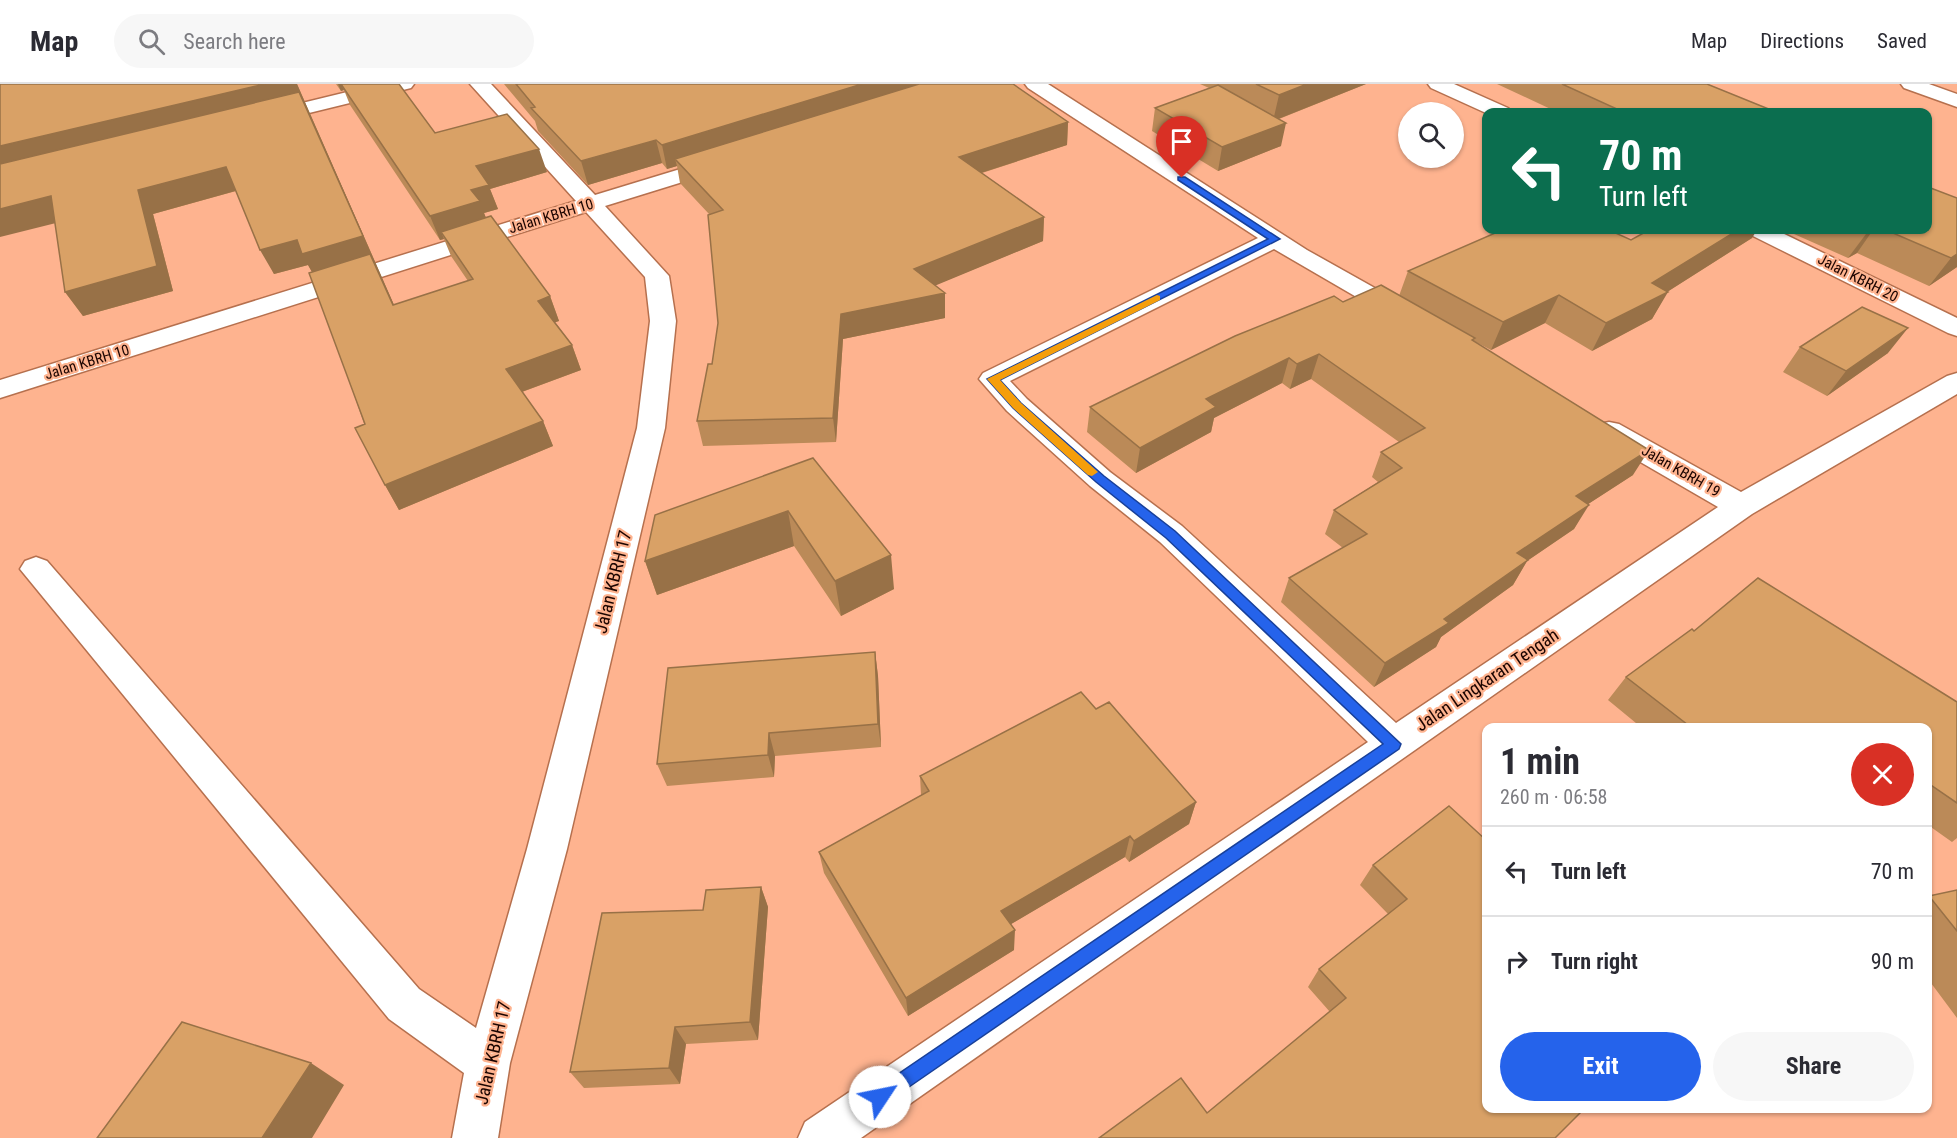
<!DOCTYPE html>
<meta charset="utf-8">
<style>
:root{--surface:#fff;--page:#f7f7f7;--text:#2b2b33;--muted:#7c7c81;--line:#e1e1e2;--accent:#2563eb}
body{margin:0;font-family:"Roboto Condensed",sans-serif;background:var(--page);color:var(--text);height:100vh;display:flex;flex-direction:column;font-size:22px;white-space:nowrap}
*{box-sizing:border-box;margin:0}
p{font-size:20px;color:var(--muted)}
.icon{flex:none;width:33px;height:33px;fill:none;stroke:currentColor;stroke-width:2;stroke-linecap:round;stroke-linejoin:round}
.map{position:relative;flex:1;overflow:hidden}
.details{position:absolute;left:1482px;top:639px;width:450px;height:390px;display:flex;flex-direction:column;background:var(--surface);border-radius:12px;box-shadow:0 2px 4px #0004}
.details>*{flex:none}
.hud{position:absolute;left:1482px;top:24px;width:450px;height:126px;border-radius:12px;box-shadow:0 2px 4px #0004;background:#0b6e4f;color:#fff;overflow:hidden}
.fabs{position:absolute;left:1398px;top:18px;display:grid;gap:12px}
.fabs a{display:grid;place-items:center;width:66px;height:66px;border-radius:50%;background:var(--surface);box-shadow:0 2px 4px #0004;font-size:30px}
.pin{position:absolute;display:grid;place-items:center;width:51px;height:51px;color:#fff;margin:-62px -26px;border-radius:50% 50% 50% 0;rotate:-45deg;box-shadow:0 0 6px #0007}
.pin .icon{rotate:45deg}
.me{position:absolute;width:66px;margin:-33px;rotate:56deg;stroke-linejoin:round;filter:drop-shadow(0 0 4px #0008)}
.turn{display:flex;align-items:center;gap:21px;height:126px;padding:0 18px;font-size:27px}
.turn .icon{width:78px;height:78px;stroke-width:2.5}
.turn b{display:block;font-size:42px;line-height:51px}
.round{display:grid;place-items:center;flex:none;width:63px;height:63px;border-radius:32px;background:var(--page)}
.headline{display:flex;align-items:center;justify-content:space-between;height:102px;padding:0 18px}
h1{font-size:36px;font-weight:700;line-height:45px}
.action{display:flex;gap:12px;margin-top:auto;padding:12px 18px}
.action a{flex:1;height:69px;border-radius:36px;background:var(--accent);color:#fff;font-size:24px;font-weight:700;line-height:69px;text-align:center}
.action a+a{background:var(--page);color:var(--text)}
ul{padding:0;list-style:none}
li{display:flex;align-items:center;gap:18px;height:90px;padding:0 18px;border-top:2px solid var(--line)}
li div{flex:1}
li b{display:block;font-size:22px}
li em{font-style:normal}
header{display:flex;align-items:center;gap:36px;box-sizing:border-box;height:84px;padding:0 30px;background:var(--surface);border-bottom:2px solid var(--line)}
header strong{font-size:28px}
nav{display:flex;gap:33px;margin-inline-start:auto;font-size:21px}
.search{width:420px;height:54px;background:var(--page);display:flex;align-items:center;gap:15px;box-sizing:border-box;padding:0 21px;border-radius:33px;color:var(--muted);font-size:22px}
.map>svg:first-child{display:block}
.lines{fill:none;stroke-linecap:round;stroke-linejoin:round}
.minor-casing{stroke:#b6704e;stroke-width:3}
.minor{fill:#fff;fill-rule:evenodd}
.wall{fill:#bb8a58}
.shaded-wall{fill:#987147}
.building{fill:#d9a166;stroke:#987147;stroke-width:1.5}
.route{fill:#2563eb;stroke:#184099;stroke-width:1.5}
.slow{fill:#f59e0b}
.labels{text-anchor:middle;stroke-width:4.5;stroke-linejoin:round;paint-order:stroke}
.far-street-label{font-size:15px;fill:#1b0400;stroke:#feb38f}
.street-label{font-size:18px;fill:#1b0400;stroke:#feb38f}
</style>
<header>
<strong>Map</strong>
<div class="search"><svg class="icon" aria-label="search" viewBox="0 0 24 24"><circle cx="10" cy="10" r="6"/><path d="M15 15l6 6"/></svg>Search here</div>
<nav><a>Map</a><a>Directions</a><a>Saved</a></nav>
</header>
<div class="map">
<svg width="1957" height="1054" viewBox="0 0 1957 1054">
<rect width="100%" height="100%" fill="#feb38f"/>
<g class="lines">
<g class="minor-casing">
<path id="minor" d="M380 0H414L411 4 264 40 257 38 254 34 257 30Z
M470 0H491L595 111 723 72 731 73 734 78 731 83 605 122 669 192 676 237 665 344 567 765 510 979 498 1054H452L464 989 389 935 20 485 25 477 36 473 47 477 419 905 476 944 527 765 637 344 650 237 645 193 586 128 0 314V296L576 117Z
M1025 0H1048L1307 166 1414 226 1418 231 1414 236 1405 239 1396 236 1274 165 1010 297 1027 315 1110 388 1182 442 1396 639 1718 423 1599 354 1595 347 1599 340 1609 338 1619 340 1741 408 1947 292 1957 289V310L1752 430 861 1054H798L805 1038 1368 658 1160 458 1090 402 1007 327 979 295 983 289 1258 154 1028 4Z
M1428 0H1454L1508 24 1511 28 1486 29 1431 4Z
M1901 0H1929L1957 10V23L1904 4Z
M1747 146H1776L1957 234V252L1948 249 1751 151Z"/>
</g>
<use href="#minor" class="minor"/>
</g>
<path class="wall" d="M0 0H297L394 221 468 197 451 172 444 155 440 156 350 21 344 6 341 7 336 0H399L435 49 547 88 490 105 498 125 484 129 486 134 550 212 559 237 555 238 572 261 581 286 522 308 543 337 553 362 399 426 385 401 312 188 308 181 274 190 236 107 153 130 173 207 83 232 65 208 55 139Z
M504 0H1013L1068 38 1067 61 982 89 1044 133 1043 157 935 201 945 234 843 255 836 358 703 362 697 337 712 280 718 239 709 130 680 99 677 82 667 85 662 79 588 101 538 47 535 37Z
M1200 0H1366L1279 35 1281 62 1218 87 1152 47 1155 24 1209 4Z
M1497 0H1707L1776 28H1557Z
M1957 114V183L1929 202 1857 169 1848 174 1785 146H1928Z
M1752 154 1667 208 1652 235 1592 267 1545 239 1491 266 1474 257 1633 391 1588 420 1574 445 1527 477 1513 501 1441 553 1436 563 1374 603 1281 518 1289 494 1343 464 1325 450 1334 426 1378 398 1372 393 1381 368 1399 358 1311 295 1290 305 1282 299 1214 334 1211 348 1136 389 1087 348 1090 323 1343 218 1399 212 1408 187 1631 156Z
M1800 263 1888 269 1827 312 1783 288Z
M813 374 894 505 841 532 794 462 657 511 645 477Z
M1694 547 1957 618V754L1952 758 1928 741V644H1642L1608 616 1626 593Z
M875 568 878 592 881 663 775 672 774 693 667 702 657 680Z
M1096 625 1196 718 1189 740 1129 778 1125 773 1011 840 1014 866 908 932 824 789 819 768 921 711 920 692Z
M1449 722 1555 1054 1207 1029 1330 928 1308 903 1319 885 1388 830 1360 801 1373 781Z
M761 803 768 823 758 956 686 960 680 1000 584 1004 570 988 703 826Z
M1957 806V934L1928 895V813Z"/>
<path class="shaded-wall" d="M265 0H297L405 246 316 195 308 181 274 190 260 166 303 16 0 90V62Z
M338 0H341L344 6 341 7Z
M862 0H936L675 75 677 82 667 85 662 61Z
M1307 0H1366L1273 37 1279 11Z
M1068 38 1067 61 959 96V73Z
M1286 39 1281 62 1218 87 1222 63Z
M656 56 662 79 588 101 581 77Z
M539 65 547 88 490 105 498 125 484 129 489 141 441 148 444 155 440 156 430 132 471 106 476 82Z
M226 83 239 106 153 130 173 207 83 232 65 208 138 106Z
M51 112 68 136 0 153V125Z
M1044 133 1043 157 915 210 914 185Z
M1738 146H1757L1752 154 1667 208H1668L1652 235 1592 267 1606 239 1652 199Z
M1869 146H1873L1857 169 1848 174Z
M1957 170V183L1929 202 1951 174Z
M945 209V234L843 255 836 358 833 334 841 230Z
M1559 211 1545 239 1491 266 1503 238Z
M550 212 559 237 547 241 538 217Z
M1908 244 1888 269 1827 312 1846 287Z
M572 261 581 286 516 310 506 285Z
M1319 270 1311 295 1290 305 1297 280Z
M1289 274 1282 299 1214 334 1211 348 1136 389 1140 364 1206 315Z
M543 337 553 362 399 426 385 401Z
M1649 366 1633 391 1562 437 1576 412Z
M1589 421 1574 445 1527 477 1513 501 1441 553 1436 563 1374 603 1385 579 1444 535 1517 469Z
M788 427 794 462 657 511 645 477Z
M891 471 894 505 841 532 835 497Z
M875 568 878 592 881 663 878 640Z
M769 649 775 672 774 693 768 671Z
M1196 718 1189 740 1129 778 1134 757Z
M1130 752 1125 773 1001 846V827Z
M761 803 768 823 758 956 750 938Z
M1015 846 1014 866 908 932 906 914Z
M675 943 686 960 680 1000 669 984Z
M311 979 344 1001 312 1054H262Z"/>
<path class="building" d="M0 0H265L0 62Z
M341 0H399L435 49 507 30 539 65 476 82 489 101 471 106 480 117 430 132Z
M516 0H862L662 61 656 56 581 77 531 24 535 23Z
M919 0H1013L1068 38 959 73 1044 133 914 185 945 209 841 230 833 334 697 337 708 280H712L718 239 708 131 723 126 675 75Z
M1256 0H1307L1279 11Z
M1562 0H1707L1776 28H1618L1613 27 1617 25Z
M1218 1 1286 39 1222 63 1155 24Z
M299 8 363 152 302 170 297 156 260 166 226 83 138 106 157 182 65 208 51 112 0 125V80Z
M1928 103 1957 114V170L1951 174 1886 146H1928Z
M491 132 550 212 538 217 572 261 506 285 543 337 385 401 355 344 365 340 309 189 370 170 393 221 473 195 441 148Z
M1502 146H1609L1631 156 1649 146H1738L1652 199 1668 208 1606 239 1559 211 1503 238 1408 187Z
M1381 201 1475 254 1472 256 1649 366 1576 412 1589 421 1517 469 1528 476 1444 535 1449 539 1385 579 1289 494 1367 450 1334 426 1402 384 1381 368 1425 344 1319 270 1297 280 1289 274 1206 315 1216 323 1140 364 1090 323 1235 252 1334 212 1343 218Z
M1862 223 1908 244 1846 287 1800 263Z
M813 374 891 471 835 497 788 427 645 477 655 431Z
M1758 494 1957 618V719L1928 699V644H1692L1626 593 1692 545 1694 547Z
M875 568 878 640 769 649 768 671 657 680 668 584Z
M1081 608 1096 625 1109 618 1196 718 1134 757 1130 752 1001 827 1015 846 906 914 819 768 929 707 920 692Z
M1449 722 1486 756V1024H1585L1555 1054H1099L1181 994 1207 1029 1346 914 1319 885 1407 815 1373 781Z
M761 803 750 938 675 943 669 984 570 988 602 829 703 826 706 806Z
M1957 806V847L1929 812Z
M182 938 311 979 262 1054H97Z"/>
<path class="route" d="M1178 93H1185L1280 155 1000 296 1021 319 1104 392 1175 447 1401 660 1399 665 880 1023 873 1020 871 1013 873 1007 1383 660 1166 454 1096 398 1013 324 987 295 1268 155 1178 96Z"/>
<path class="slow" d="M1157 211 1160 212V216L1000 296 1021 319 1098 388 1092 392 1088 391 1013 324 987 295Z"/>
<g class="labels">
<g class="far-street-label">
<text transform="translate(551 132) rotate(-17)" y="5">Jalan KBRH 10</text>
<text transform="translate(1858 194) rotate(27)" y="5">Jalan KBRH 20</text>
<text transform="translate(87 278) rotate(-17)" y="5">Jalan KBRH 10</text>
<text transform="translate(1681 387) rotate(30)" y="5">Jalan KBRH 19</text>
</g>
<g class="street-label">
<text transform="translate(613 498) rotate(-76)" y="6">Jalan KBRH 17</text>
<text transform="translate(1487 596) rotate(-34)" y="6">Jalan Lingkaran Tengah</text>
<text transform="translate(493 969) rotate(-77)" y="6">Jalan KBRH 17</text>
</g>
</g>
</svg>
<div class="fabs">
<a><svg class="icon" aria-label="search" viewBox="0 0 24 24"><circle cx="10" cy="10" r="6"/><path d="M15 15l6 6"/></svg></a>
</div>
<div class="pin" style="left:1182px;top:94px;background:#d93025"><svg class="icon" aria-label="arrive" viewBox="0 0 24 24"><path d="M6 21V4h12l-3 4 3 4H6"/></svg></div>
<svg class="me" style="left:880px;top:1013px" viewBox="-20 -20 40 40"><circle r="19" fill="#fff"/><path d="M0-13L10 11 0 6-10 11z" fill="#2563eb"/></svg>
<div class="hud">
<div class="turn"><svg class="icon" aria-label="left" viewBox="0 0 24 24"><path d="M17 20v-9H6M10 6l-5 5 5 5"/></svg><div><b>70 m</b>Turn left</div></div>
</div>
<section class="details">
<div class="headline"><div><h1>1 min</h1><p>260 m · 06:58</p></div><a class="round" style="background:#d93025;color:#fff"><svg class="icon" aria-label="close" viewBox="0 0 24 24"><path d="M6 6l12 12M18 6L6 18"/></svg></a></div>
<ul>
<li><svg class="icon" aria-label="left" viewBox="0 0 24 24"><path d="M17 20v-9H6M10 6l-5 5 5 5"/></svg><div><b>Turn left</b></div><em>70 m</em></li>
<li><svg class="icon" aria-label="right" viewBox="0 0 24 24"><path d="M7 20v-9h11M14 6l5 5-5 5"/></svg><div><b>Turn right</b></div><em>90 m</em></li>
</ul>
<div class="action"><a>Exit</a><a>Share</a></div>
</section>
</div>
